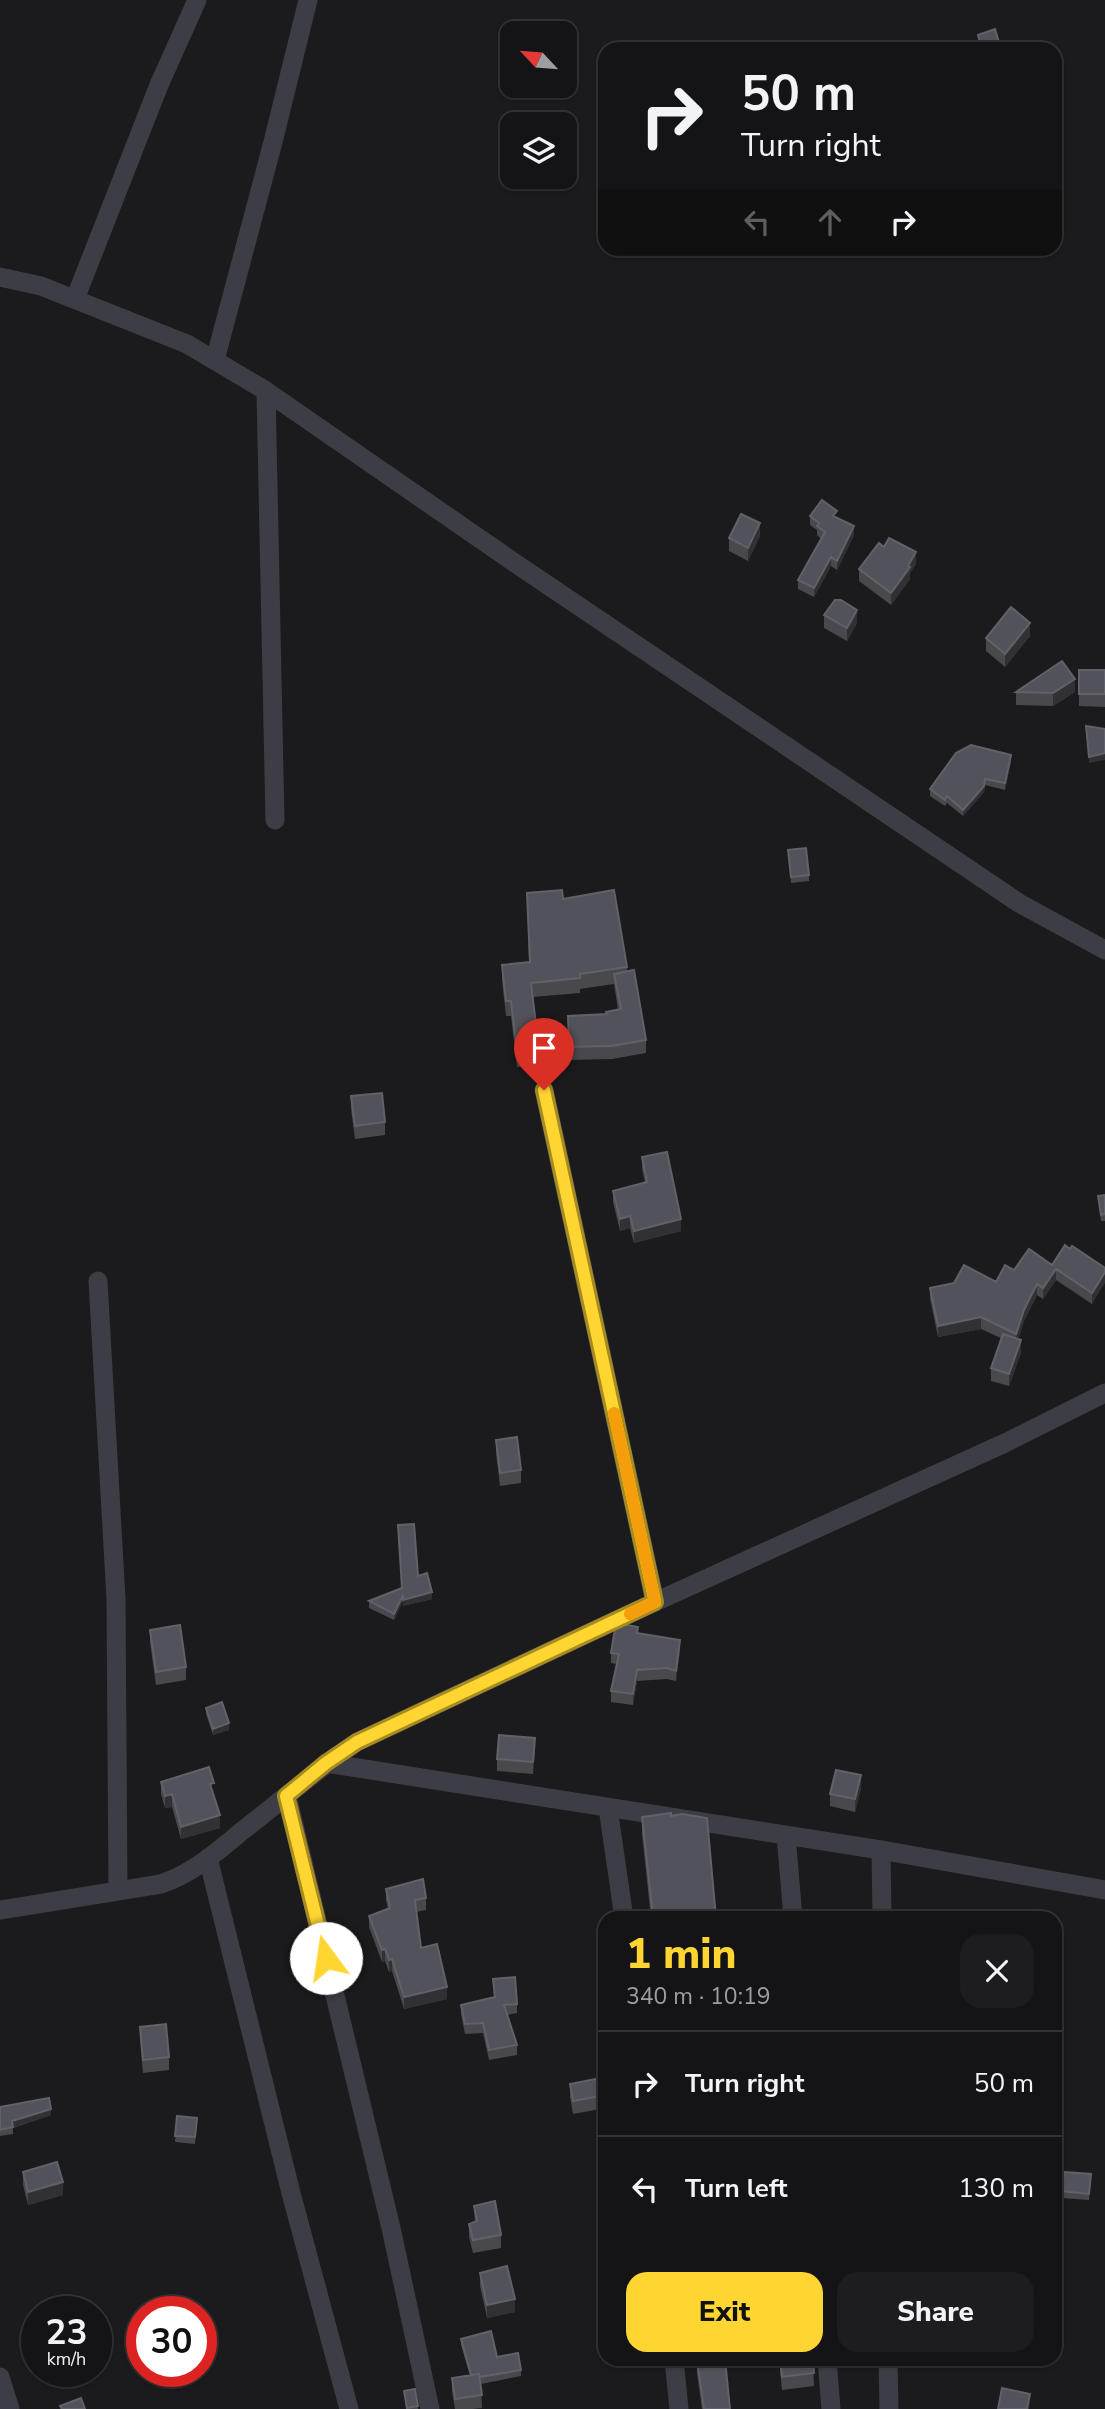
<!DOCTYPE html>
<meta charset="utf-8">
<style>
:root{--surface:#141416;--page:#1d1d1f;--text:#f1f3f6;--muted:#9d9ea1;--line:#333335;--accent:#ffd631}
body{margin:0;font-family:"Nunito Sans",sans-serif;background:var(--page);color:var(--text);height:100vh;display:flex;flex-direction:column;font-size:26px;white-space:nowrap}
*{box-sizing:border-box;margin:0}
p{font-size:23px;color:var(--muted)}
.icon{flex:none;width:38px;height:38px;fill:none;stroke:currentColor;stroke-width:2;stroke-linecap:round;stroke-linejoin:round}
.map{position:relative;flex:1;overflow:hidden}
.details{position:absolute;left:598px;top:1911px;width:464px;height:455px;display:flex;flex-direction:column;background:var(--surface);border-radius:21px;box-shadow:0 2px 5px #0004,0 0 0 2px var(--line)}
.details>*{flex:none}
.top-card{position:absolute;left:598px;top:42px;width:464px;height:214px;border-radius:21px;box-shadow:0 2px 5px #0004,0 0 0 2px var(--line);background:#141416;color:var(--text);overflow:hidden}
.needle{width:46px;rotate:296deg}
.tools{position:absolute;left:500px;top:21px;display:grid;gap:14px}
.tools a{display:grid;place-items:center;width:77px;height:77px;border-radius:14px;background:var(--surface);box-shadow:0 2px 5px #0004,0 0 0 2px var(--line);font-size:35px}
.speed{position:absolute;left:21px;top:2296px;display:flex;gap:14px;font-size:35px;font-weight:700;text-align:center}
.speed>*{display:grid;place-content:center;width:91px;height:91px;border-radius:50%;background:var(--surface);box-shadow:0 2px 5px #0004,0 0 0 2px var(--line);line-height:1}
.speed small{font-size:18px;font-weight:400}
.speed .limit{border:10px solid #d22;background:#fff;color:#111}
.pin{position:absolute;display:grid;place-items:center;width:60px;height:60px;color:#fff;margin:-72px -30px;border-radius:50% 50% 50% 0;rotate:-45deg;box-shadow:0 0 7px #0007}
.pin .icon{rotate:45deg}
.me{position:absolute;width:77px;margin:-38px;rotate:346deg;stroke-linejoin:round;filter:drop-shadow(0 0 5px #0008)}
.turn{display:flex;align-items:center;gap:24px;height:147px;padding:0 28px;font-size:32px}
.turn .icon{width:91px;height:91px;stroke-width:2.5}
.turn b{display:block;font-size:49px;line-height:60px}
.lanes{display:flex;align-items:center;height:66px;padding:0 28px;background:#0003;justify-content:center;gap:35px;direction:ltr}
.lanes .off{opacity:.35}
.round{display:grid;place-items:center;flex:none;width:74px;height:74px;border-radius:21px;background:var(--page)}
.headline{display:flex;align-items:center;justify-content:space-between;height:119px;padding:0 28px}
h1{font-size:42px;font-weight:800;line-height:52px;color:var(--accent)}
.cta{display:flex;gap:14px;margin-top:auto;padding:14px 28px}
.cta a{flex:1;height:80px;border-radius:21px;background:var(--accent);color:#111;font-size:28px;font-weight:800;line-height:80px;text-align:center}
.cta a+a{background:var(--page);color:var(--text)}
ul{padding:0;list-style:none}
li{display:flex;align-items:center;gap:21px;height:105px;padding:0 28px;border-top:2px solid var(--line)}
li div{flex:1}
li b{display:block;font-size:26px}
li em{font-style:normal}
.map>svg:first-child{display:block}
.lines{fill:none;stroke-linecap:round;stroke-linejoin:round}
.minor{stroke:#3d3d45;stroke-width:19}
.wall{fill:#48484d}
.shaded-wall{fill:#313135}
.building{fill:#52535a;stroke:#606169;stroke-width:2}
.route-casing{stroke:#a68b20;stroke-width:18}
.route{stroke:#ffd631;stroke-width:12}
.slow{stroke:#f59e0b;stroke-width:12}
</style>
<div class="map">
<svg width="1105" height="2409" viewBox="0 0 1105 2409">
<rect width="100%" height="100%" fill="#1b1b1d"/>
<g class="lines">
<path class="minor" d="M0 277 41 286 187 344 266 391 512 561 1019 903 1105 950
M75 299 159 85 197 0
M215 360 273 142 308 0
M266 391 275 820
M544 1090 655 1602
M98 1281 116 1599 118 1891
M326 1763 881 1850 1105 1890
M287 1796 391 2228 430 2409
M608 1808 624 1918
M786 1835 793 1918
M881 1850 882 1918
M208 1858 291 2193 349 2409
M0 1910 161 1884C193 1873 217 1852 242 1831 281 1801 317 1769 357 1742L655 1602 1005 1443 1105 1393
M674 2359 679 2409
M827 2359 831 2409
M888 2359 889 2409
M0 2377 10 2409"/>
</g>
<path class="wall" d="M978 35 1001 49H980L978 42Z
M810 516 837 518 854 535 837 570 831 566 814 597 798 589V580L821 539 817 535V530L810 525Z
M760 536 748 561 729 551V538Z
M884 547 916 564 910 573V579L891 605 859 581V569Z
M824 615 857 623 847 641 824 628Z
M1030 636 1005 667 986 651V638Z
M1079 670H1105V707L1079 706Z
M1016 692H1075L1053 706 1016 705Z
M1011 761 1005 790 985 785 984 792 963 816 947 803 945 806 930 796V789Z
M788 850 809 875V881L791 883Z
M527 893 563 899 627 967V972L646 1040V1053L612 1059 569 1060 568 1016 606 1014 618 1010 614 984 580 989V993L533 997 539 1050V1065L517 1067 511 1016H506L502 980V965L529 962Z
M351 1096 385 1122V1135L355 1139 351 1109Z
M642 1157 681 1231 634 1243 630 1228 620 1231 613 1202V1191L645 1182 642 1169Z
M1105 1195V1221H1101L1098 1196Z
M1070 1249 1105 1268 1092 1304 1056 1280 1043 1299 1037 1295 1024 1321 1018 1339 1021 1353 1009 1386 991 1381V1368L1001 1338 981 1329 938 1337 930 1299V1288L996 1282 1014 1270 1052 1265Z
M496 1440 521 1470V1483L500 1486 496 1453Z
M418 1576 432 1599 403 1606V1601L394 1620 369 1608V1601L402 1589Z
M150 1630 186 1667V1680L156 1685 150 1642Z
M638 1633 680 1650 676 1681 667 1679 637 1681 633 1705 611 1702V1691L617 1664 611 1663V1653Z
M206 1708 229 1730 213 1735 206 1714Z
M535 1750 533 1774 497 1771V1759Z
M161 1782 214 1795 220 1828 181 1839 172 1807 165 1808 161 1794Z
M861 1788 855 1812 830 1806V1794Z
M642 1817 716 1918H651L642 1834Z
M386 1889 426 1898V1910L416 1912 421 1948 447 1999 404 2009 392 1971 389 1972 385 1961 382 1962 369 1927V1916L388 1909 386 1900Z
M493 1979 517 2004V2013L507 2015 517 2045V2055L489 2060 483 2033 465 2034 461 2014V2005L494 1997Z
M140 2027 169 2057V2070L143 2073 140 2040Z
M606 2077V2108L573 2114 570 2097V2084Z
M0 2107 51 2115 13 2128V2134L0 2136Z
M177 2116 197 2118 195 2144 175 2142Z
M23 2172 63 2195 28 2205 23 2185Z
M1091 2181 1089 2200 1062 2198V2191Z
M474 2206 501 2235V2248L473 2253 469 2237V2224L475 2222Z
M480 2273 515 2312 487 2318 480 2286Z
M461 2339 521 2370V2376L481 2384 482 2408 473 2409H455L452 2391V2378L470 2375 461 2345Z
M779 2359H813L814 2386 782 2390Z
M697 2361 730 2409H702L697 2373Z
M404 2391 418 2406V2409H406Z"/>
<path class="shaded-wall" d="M760 523V536L748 561V548Z
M854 526V535L837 570V561Z
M916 552V564L910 573V579L891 605V593Z
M831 557V566L814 597V588Z
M857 610V623L847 641V628Z
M1030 623V636L1005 667V654Z
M1075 679V692L1053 706V693Z
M1105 753V760L1089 763V757Z
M1011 755V761L1005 790V783Z
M985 779 984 792 963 816V810Z
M630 1216V1228L620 1231V1219Z
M681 1219V1231L634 1243V1231Z
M1056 1269V1280L1043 1299V1288Z
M1105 1272V1283L1092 1304V1293Z
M1037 1284V1295L1024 1321 1016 1345V1334L1024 1310Z
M981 1317V1329L938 1337V1326Z
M1021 1340V1353L1009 1386V1374Z
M432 1592V1599L403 1606V1600Z
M403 1595V1601L394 1620V1614Z
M680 1640V1650L676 1681V1671Z
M637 1670V1681L633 1705V1694Z
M229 1723V1730L213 1735V1729Z
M535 1738V1750L533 1774V1762Z
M861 1775V1788L855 1812V1799Z
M172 1794V1807L165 1808V1796Z
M220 1815V1828L181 1839V1827Z
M385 1949V1961L382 1962V1950Z
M392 1959V1971L389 1972V1960Z
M447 1987V1999L404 2009V1997Z
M51 2109V2115L12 2128V2121Z
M63 2182V2195L28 2205V2192Z
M515 2299V2312L487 2318V2305Z
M1030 2394 1029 2409H1027Z"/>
<path class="building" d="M995 29 1001 49H982L978 35Z
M822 500 837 511 833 516 854 526 837 561 831 557 814 588 798 580 825 532 817 526 819 523 810 516Z
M741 514 760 523 748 548 729 538Z
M889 538 916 552 908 566 910 567 891 593 859 569 879 543 884 547Z
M835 600H841L857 610 847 628 824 615Z
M1011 607 1030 623 1005 654 986 638Z
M1062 661 1075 679 1053 693 1016 692Z
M1079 670H1105V694H1079Z
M1086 726 1105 729V753L1089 757Z
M971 745 1011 755 1005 783 985 779 984 786 963 810 947 796 945 800 930 789 956 753Z
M806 848 809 875 791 877 788 850Z
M562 890 563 899 614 890 627 967 580 974V978L531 983 539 1050 517 1052 511 1001H506L502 965 530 962 527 893Z
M634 970 646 1040 612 1046 569 1047 568 1016 607 1014 606 1012 621 1009 614 974Z
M382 1093 385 1122 355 1126 351 1096Z
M667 1152 681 1219 634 1231 630 1216 620 1219 613 1191 647 1182 642 1157Z
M1105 1195V1214L1101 1215 1098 1196Z
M1065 1245 1070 1249 1072 1246 1105 1268V1272L1092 1293 1056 1269 1043 1288 1037 1284 1024 1310 1016 1334 981 1317 938 1326 930 1288 954 1283 964 1265 996 1282 1005 1265 1014 1270 1029 1249 1052 1265Z
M1003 1334 1021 1340 1009 1374 991 1368Z
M517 1437 521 1470 500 1473 496 1440Z
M414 1524 418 1576 427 1573 432 1592 403 1600V1595L394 1614 369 1601 402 1588 398 1525Z
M616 1623 638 1627 637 1633 680 1640 676 1671 667 1668 637 1670 633 1694 611 1691 619 1654 611 1653Z
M180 1625 186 1667 156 1672 150 1630Z
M222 1702 229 1723 213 1729 206 1708Z
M499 1735 535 1738 533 1762 497 1759Z
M209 1767 214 1783 210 1784 220 1815 181 1827 172 1794 165 1796 161 1782Z
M836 1770 861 1775 855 1799 830 1794Z
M671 1813V1816L682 1814 707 1818 716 1918H653L642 1817Z
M423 1879 426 1898 415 1900 421 1948 437 1944 447 1987 404 1997 392 1959 389 1960 385 1949 382 1950 369 1916 390 1908 386 1889Z
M515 1977 517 2004 504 2005 517 2045 489 2050 483 2023 465 2024 461 2005 495 1997 493 1979Z
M166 2024 169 2057 143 2060 140 2027Z
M606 2077V2095L573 2101 570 2084Z
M49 2098 51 2109 12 2121 13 2127 0 2130V2107Z
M177 2116 197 2118 195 2137 175 2136Z
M57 2162 63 2182 28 2192 23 2172Z
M1064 2172 1091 2174 1089 2194 1062 2191Z
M495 2201 501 2235 473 2240 469 2224 477 2221 474 2206Z
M507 2266 515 2299 487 2305 480 2273Z
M491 2331 497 2357 518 2353 521 2370 480 2377 479 2374 471 2375 461 2339Z
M712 2359H725L730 2409H704L697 2361Z
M780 2359H813L814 2373 782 2377Z
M479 2374 482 2395 455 2399 452 2378Z
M1002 2388 1030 2394 1027 2409H998Z
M415 2389 418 2406 407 2408 404 2391Z
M81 2398 85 2409H62L60 2406Z"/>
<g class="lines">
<g class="route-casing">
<path id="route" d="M326 1958 286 1796 326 1763 357 1742 655 1602 544 1090"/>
</g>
<use href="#route" class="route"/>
<path class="slow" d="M614 1413 655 1602 630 1614"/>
</g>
</svg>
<div class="tools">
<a><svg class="needle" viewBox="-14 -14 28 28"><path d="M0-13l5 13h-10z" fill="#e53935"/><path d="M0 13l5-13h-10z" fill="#9d9ea1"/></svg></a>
<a><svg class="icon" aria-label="layers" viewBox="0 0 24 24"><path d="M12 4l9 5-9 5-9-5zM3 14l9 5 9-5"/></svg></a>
</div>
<div class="speed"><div>23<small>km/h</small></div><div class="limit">30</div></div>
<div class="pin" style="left:544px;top:1090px;background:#d93025"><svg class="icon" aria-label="arrive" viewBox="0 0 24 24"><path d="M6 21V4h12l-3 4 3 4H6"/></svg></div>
<svg class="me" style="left:326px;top:1958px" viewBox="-20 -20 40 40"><circle r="19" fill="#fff"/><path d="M0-13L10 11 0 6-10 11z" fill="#ffd631"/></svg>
<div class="top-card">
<div class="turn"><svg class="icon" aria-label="right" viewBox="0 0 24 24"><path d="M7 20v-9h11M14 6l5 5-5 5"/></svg><div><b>50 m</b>Turn right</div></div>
<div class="lanes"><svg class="icon off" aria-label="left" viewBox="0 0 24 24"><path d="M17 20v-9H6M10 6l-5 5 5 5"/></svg><svg class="icon off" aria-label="ahead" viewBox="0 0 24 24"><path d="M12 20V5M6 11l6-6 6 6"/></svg><svg class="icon" aria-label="right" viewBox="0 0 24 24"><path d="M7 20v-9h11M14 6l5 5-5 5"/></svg></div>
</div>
<section class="details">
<div class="headline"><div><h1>1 min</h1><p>340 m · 10:19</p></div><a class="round"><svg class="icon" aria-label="close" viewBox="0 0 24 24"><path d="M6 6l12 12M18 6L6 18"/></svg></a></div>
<ul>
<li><svg class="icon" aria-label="right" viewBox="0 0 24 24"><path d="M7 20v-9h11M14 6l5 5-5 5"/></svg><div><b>Turn right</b></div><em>50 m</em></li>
<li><svg class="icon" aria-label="left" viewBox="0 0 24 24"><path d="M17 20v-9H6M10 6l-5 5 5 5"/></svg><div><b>Turn left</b></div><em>130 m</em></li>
</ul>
<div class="cta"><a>Exit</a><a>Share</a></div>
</section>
</div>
